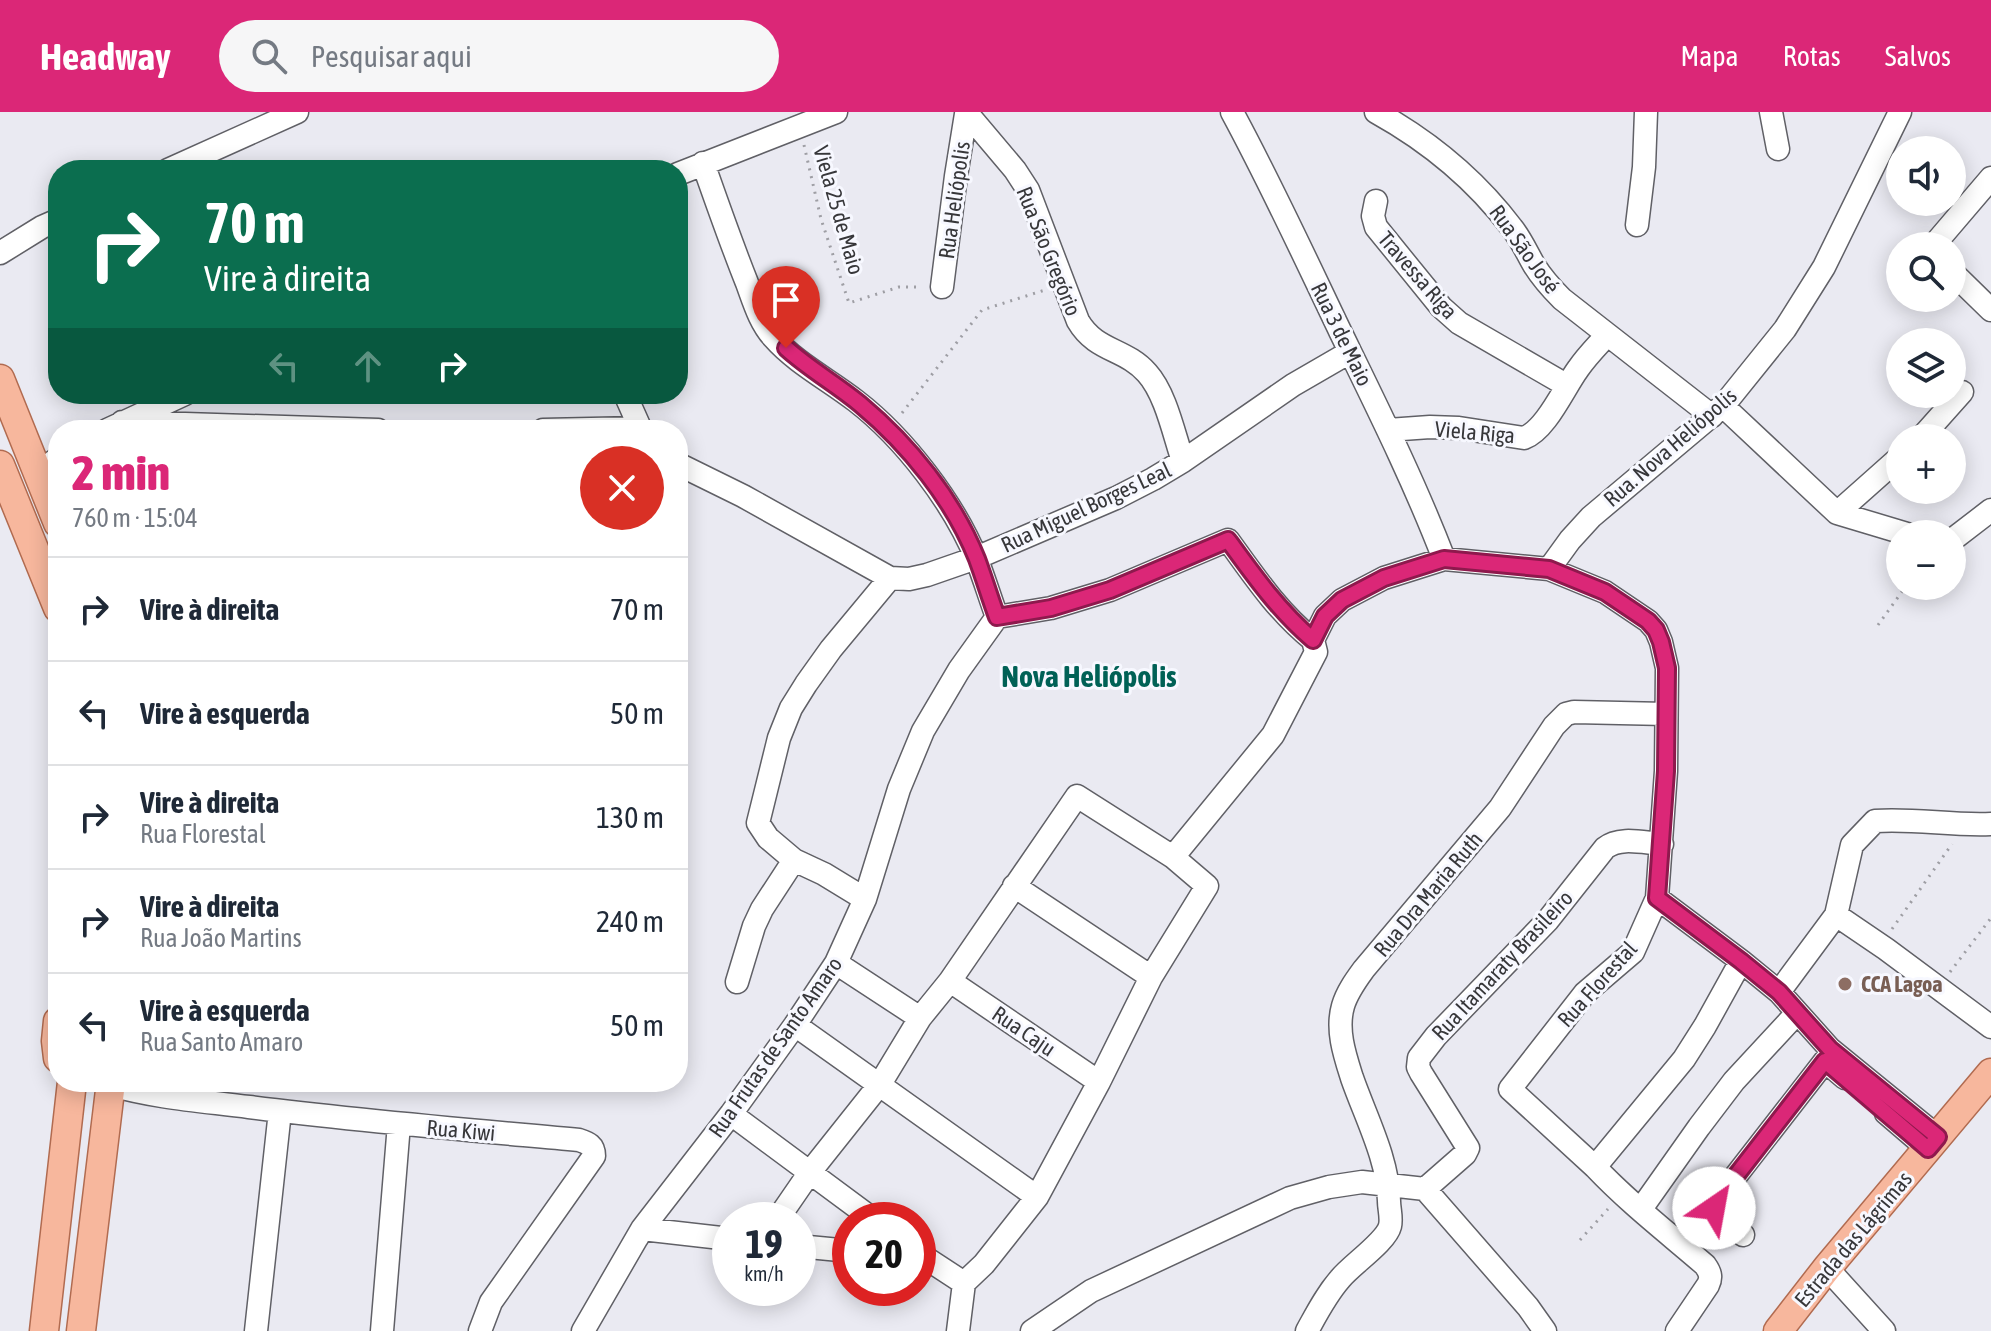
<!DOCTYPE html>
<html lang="pt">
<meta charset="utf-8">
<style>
:root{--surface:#fff;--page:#f6f6f7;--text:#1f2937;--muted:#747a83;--line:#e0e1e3;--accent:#db2777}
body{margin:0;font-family:"Asap Condensed",sans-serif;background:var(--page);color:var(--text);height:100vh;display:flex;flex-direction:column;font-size:30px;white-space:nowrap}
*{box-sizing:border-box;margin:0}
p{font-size:26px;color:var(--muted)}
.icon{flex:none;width:44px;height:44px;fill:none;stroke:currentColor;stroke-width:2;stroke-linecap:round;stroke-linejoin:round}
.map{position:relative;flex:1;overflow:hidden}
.drawer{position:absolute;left:48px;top:308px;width:640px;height:672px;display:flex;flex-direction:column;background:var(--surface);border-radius:32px;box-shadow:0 4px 20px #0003}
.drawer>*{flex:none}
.guide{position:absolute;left:48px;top:48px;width:640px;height:244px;border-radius:32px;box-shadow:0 4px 20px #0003;background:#0b6e4f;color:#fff;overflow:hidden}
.fabs{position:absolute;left:1886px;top:24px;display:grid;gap:16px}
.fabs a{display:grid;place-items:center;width:80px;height:80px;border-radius:50%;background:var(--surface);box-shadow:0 4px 20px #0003;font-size:40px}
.speed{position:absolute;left:712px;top:1090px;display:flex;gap:16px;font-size:40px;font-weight:700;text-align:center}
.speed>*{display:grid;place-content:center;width:104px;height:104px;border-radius:50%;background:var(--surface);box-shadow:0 4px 20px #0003;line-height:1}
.speed small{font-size:20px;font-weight:400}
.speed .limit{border:12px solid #d22;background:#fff;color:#111}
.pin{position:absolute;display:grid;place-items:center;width:68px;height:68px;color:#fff;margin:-82px -34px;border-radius:50% 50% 50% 0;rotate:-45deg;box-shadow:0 0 8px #0007}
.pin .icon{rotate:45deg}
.me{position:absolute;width:88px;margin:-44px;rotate:33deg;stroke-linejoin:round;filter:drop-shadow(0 0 6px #0008)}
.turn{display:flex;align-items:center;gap:28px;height:168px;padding:0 24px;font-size:36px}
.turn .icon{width:104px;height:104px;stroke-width:2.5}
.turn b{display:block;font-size:56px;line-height:68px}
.lanes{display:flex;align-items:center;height:76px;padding:0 24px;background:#0003;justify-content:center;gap:40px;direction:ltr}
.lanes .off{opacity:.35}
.round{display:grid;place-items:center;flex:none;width:84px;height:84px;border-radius:42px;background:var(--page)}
.head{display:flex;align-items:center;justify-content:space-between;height:136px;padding:0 24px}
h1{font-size:48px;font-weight:800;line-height:60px;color:var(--accent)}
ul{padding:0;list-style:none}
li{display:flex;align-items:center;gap:24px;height:104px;padding:0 24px;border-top:2px solid var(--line)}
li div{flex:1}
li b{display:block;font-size:30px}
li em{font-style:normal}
header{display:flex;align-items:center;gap:48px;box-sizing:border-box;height:112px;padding:0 40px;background:var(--accent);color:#fff}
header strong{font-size:38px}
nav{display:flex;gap:44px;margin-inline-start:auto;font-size:28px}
.search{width:560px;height:72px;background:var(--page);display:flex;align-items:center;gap:20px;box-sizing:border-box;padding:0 28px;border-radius:44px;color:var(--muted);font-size:30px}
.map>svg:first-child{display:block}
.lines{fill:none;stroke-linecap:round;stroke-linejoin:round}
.minor-casing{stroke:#606066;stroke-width:25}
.major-casing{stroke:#b16b50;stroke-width:31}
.path{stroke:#9e9ea4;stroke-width:3;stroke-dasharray:2 6;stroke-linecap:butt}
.minor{stroke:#fff;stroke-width:22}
.major{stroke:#f7b79d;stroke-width:28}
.route-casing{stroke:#8e194d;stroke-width:20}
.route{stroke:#db2777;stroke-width:14}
.education-dot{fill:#8d6e63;stroke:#f7f8ff;stroke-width:3}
.labels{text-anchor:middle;stroke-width:6;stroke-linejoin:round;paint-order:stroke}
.street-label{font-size:22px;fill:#37373a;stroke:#f7f8ff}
.education-label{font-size:22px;font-weight:bold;fill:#785e54;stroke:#f7f8ff;text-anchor:start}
.district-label{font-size:30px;font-weight:bold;fill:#006156;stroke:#f7f8ff}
</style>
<header>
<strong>Headway</strong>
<div class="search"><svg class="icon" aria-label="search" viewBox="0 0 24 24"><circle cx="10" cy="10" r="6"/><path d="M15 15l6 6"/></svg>Pesquisar aqui</div>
<nav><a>Mapa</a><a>Rotas</a><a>Salvos</a></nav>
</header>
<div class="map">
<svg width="1991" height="1219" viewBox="0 0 1991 1219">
<rect width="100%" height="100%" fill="#eaeaf2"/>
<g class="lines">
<g class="minor-casing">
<path id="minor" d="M966 0 1015 58 1028 78 1078 209C1096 240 1125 236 1147 261 1166 282 1174 323 1183 349
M1232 0C1271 72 1305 146 1340 219 1377 295 1414 369 1444 447
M1376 0C1430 30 1475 67 1512 116 1521 127 1527 141 1534 153 1542 166 1551 176 1562 187L1712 304
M1771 0 1778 37
M703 51C717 91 731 131 747 171 754 190 760 211 774 226 796 251 829 268 856 289 904 326 954 391 977 448 984 466 990 486 997 505
M168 58 297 0
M678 62 836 0
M1376 89 1373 104 1376 115 1441 195 1459 211 1566 273
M1637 113 1644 55 1646 0
M1933 134 1991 66
M0 141 42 115 58 108
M1952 160 1991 198
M942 175 956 64 966 2
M625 282 641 318
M1723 294 1837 401 1907 422
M122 310 378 318
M107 318 185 282
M543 318 639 316
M1388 318 1430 315 1459 316 1524 326C1546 318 1564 276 1578 257 1586 245 1597 234 1607 223
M1921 326 1962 280
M678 352 743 384 890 466 909 467 927 463 976 446 1116 386 1153 367 1183 349 1293 273 1350 240
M49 353 58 346
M1837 401 1900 345
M1952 428 1991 398
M1549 457 1570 428 1591 405 1723 294 1785 217 1824 155 1900 0
M997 505 1051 496 1110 478 1228 428C1254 464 1278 500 1313 528
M794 748 824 762 865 787
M1014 774 1151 865
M1657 786 1741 849 1779 880 1830 937 1938 1025
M1836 803 1886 837 1991 915
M836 851 920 906
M950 869 1099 970
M737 870 754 814 762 797 794 748 768 726 758 711 779 626 791 596 806 572 831 537 890 466
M1779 880 1836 803 1852 733 1875 709C1914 706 1952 714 1991 712
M795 913 1037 1085
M111 973C156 986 203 989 249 995 359 1009 469 1018 579 1028 588 1031 594 1033 594 1044L491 1190 480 1219
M1886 1001 1928 1037
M731 1002 874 1108
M1425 1077 1465 1042 1468 1036 1421 961 1418 955 1419 946 1436 924 1548 808 1605 736C1620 724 1644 731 1662 732
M1641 1097 1699 1015 1734 969 1797 901
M777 1108 810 1060 880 972 920 906 950 869 1077 684 1173 745
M1743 1123 1717 1102 1714 1092 1825 949 1845 966
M637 1126 642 1117 730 1127
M798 1134 850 1139
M918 1141 964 1171
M1827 1156 1884 1219
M256 1219 280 999
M382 1219 399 1012
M583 1219 642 1117 731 1002 795 913 836 851 865 787 899 677 923 619 959 558 997 505
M958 1219 964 1171 984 1152 1037 1085 1099 970 1151 865 1207 774 1173 745 1273 623 1316 540 1313 528 1325 504 1342 488 1384 466 1444 447 1549 457 1605 480 1648 509 1656 518 1661 530 1667 556 1666 659 1657 786 1633 840 1585 881 1510 977 1595 1055
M1032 1219 1091 1179 1290 1086 1329 1075 1362 1070 1425 1077 1528 1195 1545 1219
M1307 1219C1317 1201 1326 1183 1340 1167 1351 1153 1386 1130 1390 1114 1392 1106 1389 1097 1389 1089 1388 1047 1366 1006 1352 966 1345 944 1336 918 1343 894 1347 880 1356 868 1364 857L1500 696 1554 614 1566 602 1574 600 1666 602
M1677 1219 1708 1173C1712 1165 1710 1160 1705 1153 1668 1121 1629 1091 1595 1055L1684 947 1705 914 1741 849"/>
</g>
<g class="major-casing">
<path id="major" d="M0 267 58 411
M0 353 58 496
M58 909 56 929 58 946
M44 1219 72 970
M81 1219 111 970
M1778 1219 1827 1156 1991 961"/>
</g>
<path class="path" d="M804 33 821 107 849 191 899 175H922
M902 301 982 198 1045 178
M1878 513 1906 474
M1892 817 1952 732
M1950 860 1991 806
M1580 1128 1608 1097"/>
<use href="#minor" class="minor"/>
<use href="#major" class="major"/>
</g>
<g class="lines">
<g class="route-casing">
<path id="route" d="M786 236C809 257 836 272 860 292 909 333 953 387 977 447 984 466 990 486 997 505L1051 496 1110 478 1228 428C1254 464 1279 499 1313 528L1325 504 1342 488 1384 466 1444 447 1549 457 1605 480 1648 509 1656 518 1661 530 1667 556 1666 659 1657 786 1741 849 1779 880 1830 937 1938 1025 1928 1037 1825 949 1714 1092V1096"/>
</g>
<use href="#route" class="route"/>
</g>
<circle class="education-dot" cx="1845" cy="872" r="8"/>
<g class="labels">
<g class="street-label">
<text transform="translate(954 88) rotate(-82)" y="8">Rua Heliópolis</text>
<text transform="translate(839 98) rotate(74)" y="8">Viela 25 de Maio</text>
<text transform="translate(1525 137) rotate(54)" y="8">Rua São José</text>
<text transform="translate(1049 139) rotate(68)" y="8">Rua São Gregório</text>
<text transform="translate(1418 163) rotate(49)" y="8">Travessa Riga</text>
<text transform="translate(1342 222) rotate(64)" y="8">Rua 3 de Maio</text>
<text transform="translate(1475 320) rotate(5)" y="8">Viela Riga</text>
<text transform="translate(1670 335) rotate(-41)" y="8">Rua. Nova Heliópolis</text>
<text transform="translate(1086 395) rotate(-25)" y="8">Rua Miguel Borges Leal</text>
<text transform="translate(1428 782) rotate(-50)" y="8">Rua Dra Maria Ruth</text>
<text transform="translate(1502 853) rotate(-47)" y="8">Rua Itamaraty Brasileiro</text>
<text transform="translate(1597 872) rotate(-48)" y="8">Rua Florestal</text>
<text transform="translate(1024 919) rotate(34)" y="8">Rua Caju</text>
<text transform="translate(775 935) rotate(-55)" y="8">Rua Frutas de Santo Amaro</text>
<text transform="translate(461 1018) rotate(5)" y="8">Rua Kiwi</text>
<text transform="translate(1853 1127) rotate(-50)" y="8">Estrada das Lágrimas</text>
</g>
<g class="education-label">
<text x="1861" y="880">CCA Lagoa</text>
</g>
<g class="district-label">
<text x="1089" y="575">Nova Heliópolis</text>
</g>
</g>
</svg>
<div class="fabs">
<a><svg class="icon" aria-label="sound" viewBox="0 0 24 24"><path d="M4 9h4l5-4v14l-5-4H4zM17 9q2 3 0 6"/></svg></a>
<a><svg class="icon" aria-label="search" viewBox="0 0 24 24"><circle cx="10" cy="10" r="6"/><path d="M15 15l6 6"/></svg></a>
<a><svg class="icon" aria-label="layers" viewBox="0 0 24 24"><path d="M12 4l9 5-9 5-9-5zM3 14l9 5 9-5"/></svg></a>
<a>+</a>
<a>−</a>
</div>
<div class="speed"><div>19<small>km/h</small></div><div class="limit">20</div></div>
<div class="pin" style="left:786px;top:236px;background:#d93025"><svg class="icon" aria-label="arrive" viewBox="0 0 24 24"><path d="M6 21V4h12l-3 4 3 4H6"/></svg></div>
<svg class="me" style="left:1714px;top:1096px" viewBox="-20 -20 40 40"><circle r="19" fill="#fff"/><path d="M0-13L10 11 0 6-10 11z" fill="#db2777"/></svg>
<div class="guide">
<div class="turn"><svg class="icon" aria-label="right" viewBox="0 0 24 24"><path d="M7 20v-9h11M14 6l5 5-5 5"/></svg><div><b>70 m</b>Vire à direita</div></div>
<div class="lanes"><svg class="icon off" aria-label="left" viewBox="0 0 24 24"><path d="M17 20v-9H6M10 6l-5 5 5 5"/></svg><svg class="icon off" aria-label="ahead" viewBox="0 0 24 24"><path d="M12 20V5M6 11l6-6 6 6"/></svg><svg class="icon" aria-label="right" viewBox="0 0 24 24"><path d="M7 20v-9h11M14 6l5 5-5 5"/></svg></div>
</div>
<section class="drawer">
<div class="head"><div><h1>2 min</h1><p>760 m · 15:04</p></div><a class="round" style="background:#d93025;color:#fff"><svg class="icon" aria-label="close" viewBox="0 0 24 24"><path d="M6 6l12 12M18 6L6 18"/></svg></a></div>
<ul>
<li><svg class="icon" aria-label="right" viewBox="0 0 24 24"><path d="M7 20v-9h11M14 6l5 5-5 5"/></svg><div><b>Vire à direita</b></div><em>70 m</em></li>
<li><svg class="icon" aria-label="left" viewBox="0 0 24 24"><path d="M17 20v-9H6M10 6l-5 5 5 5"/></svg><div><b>Vire à esquerda</b></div><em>50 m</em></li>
<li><svg class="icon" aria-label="right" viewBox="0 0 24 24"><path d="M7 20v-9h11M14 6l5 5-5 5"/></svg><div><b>Vire à direita</b><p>Rua Florestal</p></div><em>130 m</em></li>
<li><svg class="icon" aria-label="right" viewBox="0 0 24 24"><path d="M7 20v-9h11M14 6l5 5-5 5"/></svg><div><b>Vire à direita</b><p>Rua João Martins</p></div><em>240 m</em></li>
<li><svg class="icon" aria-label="left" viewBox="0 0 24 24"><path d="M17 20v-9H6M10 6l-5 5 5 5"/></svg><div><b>Vire à esquerda</b><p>Rua Santo Amaro</p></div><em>50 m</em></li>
</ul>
</section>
</div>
